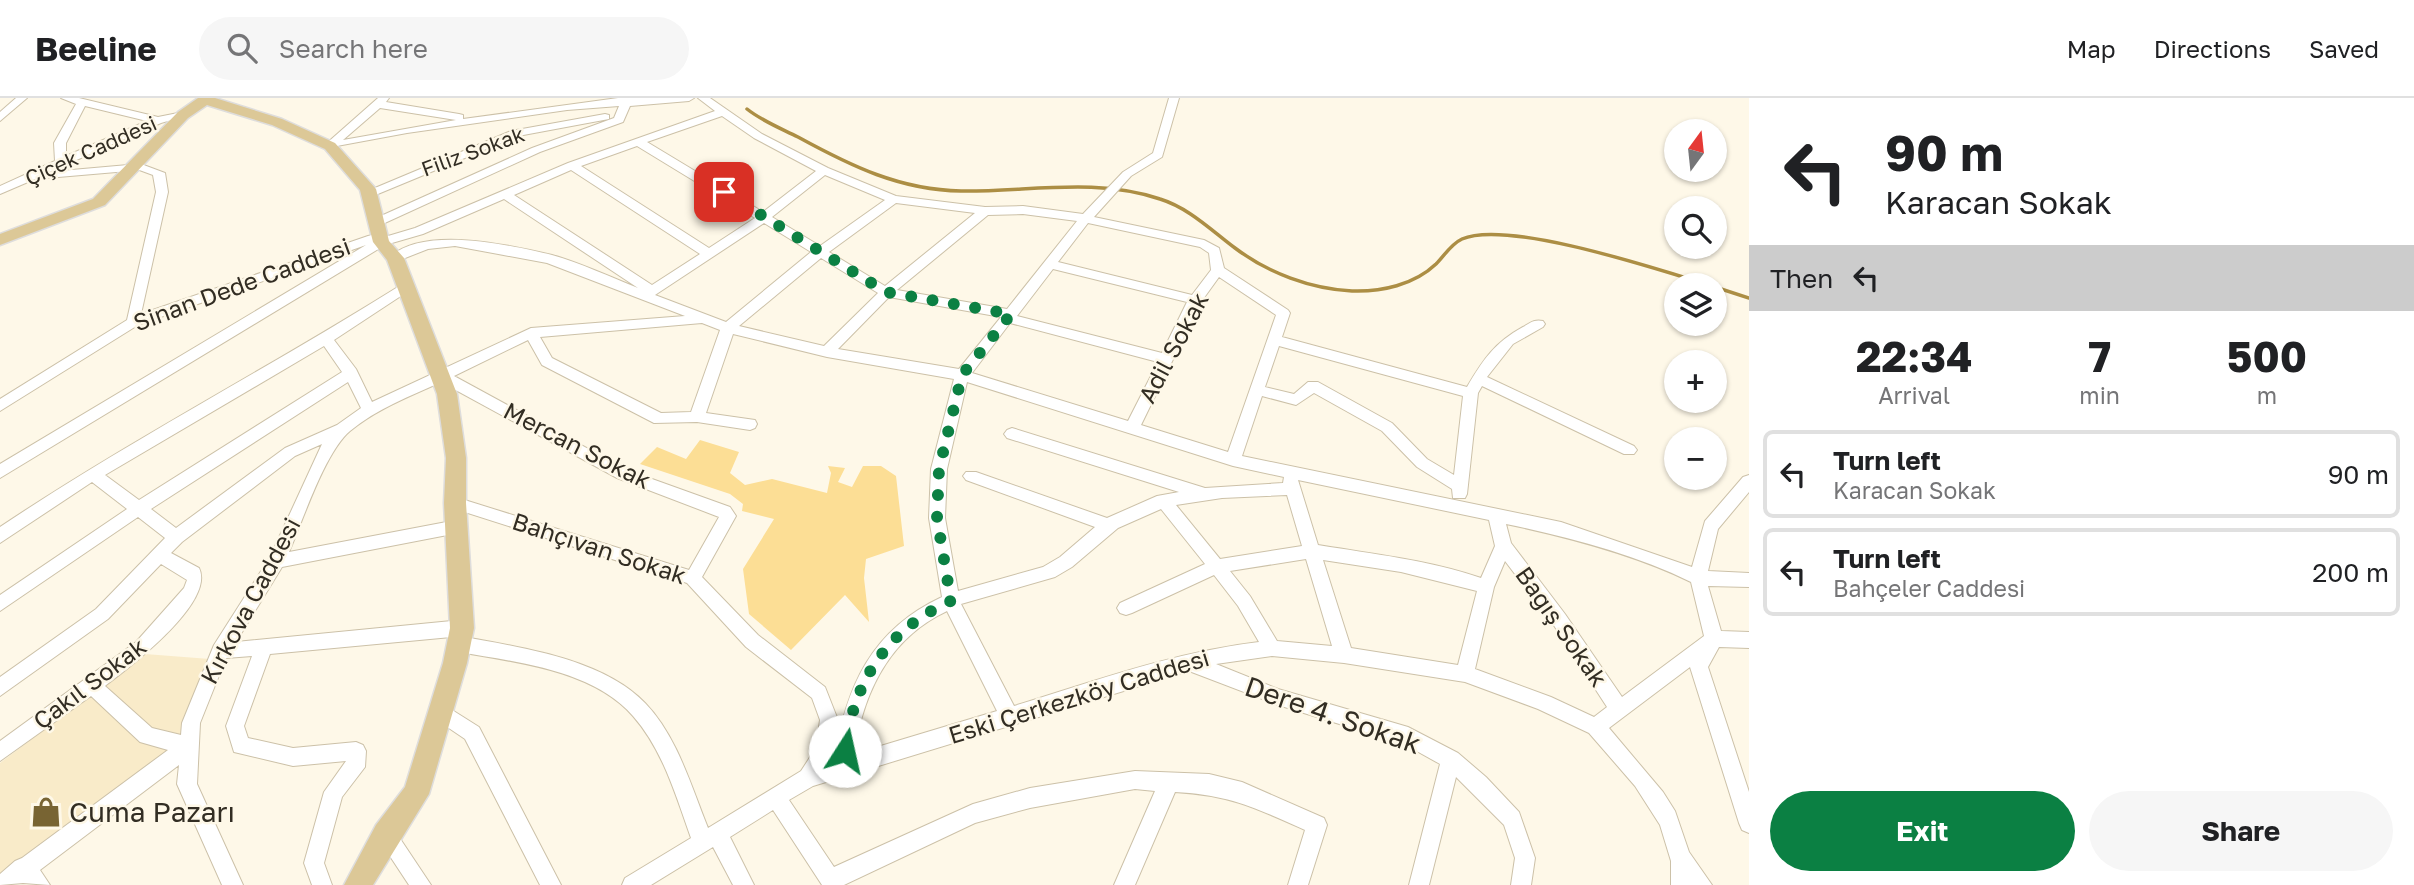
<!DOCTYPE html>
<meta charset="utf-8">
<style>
:root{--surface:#fff;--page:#f6f6f6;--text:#202124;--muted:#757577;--line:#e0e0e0;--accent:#0b8043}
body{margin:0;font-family:"Golos Text",sans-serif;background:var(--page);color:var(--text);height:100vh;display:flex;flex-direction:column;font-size:26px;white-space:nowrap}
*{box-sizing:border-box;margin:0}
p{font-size:23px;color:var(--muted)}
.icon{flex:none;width:38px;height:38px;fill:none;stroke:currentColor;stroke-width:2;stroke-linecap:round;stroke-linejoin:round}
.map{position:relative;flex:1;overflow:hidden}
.sheet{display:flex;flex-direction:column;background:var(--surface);width:665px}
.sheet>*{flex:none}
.banner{background:#fff;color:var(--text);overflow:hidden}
.needle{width:46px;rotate:15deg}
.tools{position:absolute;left:1664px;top:21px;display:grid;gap:14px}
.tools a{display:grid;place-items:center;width:63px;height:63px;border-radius:50%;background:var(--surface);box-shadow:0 2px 5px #0004;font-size:35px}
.pin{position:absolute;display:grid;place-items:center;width:60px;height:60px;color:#fff;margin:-30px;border-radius:14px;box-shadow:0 4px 10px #0006}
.me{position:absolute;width:77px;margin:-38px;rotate:10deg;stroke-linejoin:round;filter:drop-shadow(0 0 5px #0008)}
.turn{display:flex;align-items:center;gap:24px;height:147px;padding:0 21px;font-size:32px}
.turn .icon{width:91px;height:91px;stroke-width:2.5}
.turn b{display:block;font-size:49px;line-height:60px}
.then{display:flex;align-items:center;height:66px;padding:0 21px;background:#0003;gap:14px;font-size:26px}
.eta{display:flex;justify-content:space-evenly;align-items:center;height:119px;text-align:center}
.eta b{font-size:42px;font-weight:700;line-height:49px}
.button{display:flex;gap:14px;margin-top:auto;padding:14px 21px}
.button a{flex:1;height:80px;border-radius:42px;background:var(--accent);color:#fff;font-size:28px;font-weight:700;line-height:80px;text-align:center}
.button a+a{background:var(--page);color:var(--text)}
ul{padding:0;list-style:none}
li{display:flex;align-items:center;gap:21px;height:88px;margin:0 14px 10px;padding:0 7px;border:4px solid var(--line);border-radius:10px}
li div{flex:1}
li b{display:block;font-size:26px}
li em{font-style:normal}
header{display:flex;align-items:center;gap:42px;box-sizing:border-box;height:98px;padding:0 35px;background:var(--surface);border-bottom:2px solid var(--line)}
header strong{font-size:33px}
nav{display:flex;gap:38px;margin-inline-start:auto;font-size:24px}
.search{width:490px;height:63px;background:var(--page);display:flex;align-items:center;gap:18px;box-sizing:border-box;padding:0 24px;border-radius:38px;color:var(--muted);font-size:26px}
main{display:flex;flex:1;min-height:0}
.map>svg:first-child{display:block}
.built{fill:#f9ebc9}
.green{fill:#fcde95}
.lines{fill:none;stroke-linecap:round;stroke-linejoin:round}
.stream{stroke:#ac8e44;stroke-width:3.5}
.minor-casing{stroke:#ccc1a8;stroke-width:2}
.major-casing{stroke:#dedddc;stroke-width:3}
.minor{fill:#fff;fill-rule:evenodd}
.major{fill:#dcc897;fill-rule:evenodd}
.route{stroke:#0b8043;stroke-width:12;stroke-dasharray:0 21.6}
.labels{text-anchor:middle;stroke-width:5;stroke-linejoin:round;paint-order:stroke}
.far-street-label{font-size:21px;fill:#322d23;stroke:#fef8e8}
.street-label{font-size:24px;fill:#322d23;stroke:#fef8e8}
.near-street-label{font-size:28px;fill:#322d23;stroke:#fef8e8}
.near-poi-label{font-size:28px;fill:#322d23;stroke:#fef8e8;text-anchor:start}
</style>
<header>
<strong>Beeline</strong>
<div class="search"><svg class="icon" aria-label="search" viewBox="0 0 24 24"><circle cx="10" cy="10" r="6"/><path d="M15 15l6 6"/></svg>Search here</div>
<nav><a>Map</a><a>Directions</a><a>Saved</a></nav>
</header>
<main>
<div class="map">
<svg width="1749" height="787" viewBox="0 0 1749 787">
<rect width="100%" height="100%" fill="#fef8e8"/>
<path class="built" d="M145 556 210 561 189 648 0 780V665Z"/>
<path class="green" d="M700 342 739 354 730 375 745 387 772 381 827 395 831 375 828 368 845 370 838 384 852 389 863 368H881L896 378 904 448 866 461 864 480 869 524 845 497 791 552 749 516 743 471 774 421 742 413 743 406 730 396 640 366 657 349 686 361Z"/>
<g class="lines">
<path class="stream" d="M747 11C762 23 780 30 798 39 851 68 900 92 961 93 1028 94 1095 79 1160 101 1189 110 1211 132 1235 150 1268 175 1311 191 1352 193 1381 194 1414 187 1436 166 1444 158 1451 146 1462 141 1507 121 1660 172 1709 187
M1715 189 1749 200"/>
<g class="minor-casing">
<path id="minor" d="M16 0H27L0 23V14Z
M61 0H79L158 19 183 14 188 17 161 25 49 74 128 67 133 63 165 75 168 94 141 216 368 138 372 137 378 141 415 130 568 65 715 13 698 0H710L762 36 828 70 896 98 985 109 1023 108 1083 116 1123 74 1153 55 1169 0H1179L1162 59 1131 78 1094 119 1204 142 1219 150 1224 170 1288 212 1290 215 1282 239 1467 289C1483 262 1494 245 1523 229 1530 225 1534 221 1543 223L1545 226 1543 229 1513 246 1487 279 1634 348 1637 352 1634 356H1624L1482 288 1478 295 1467 396 1465 400H1453L1452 391 1417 369 1382 333 1314 295 1296 307 1262 298 1242 358 1561 424 1692 469 1705 423 1743 379 1749 377V394L1718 431 1708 473 1749 475V489L1708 488 1721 533 1749 534V550L1719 549 1708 569 1749 694V735L1742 732 1739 725 1690 569 1609 630 1663 694 1675 713 1689 754 1712 787H1671V763L1660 727 1635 688 1589 635 1538 611 1465 584 1344 565 1272 558 1216 566 1278 591 1408 629 1458 655 1486 679 1519 714 1535 760 1531 787H1511L1515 760 1504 727 1456 679 1429 787H1409L1440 666 1404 646 1278 607 1189 573 813 688 789 702 834 769 973 706 1030 690 1135 673 1209 676 1242 684 1324 720 1327 727 1308 787H1288L1305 732C1256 710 1230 697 1175 694L1135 787H1114L1155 693 1135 691 1030 710 975 725 844 787H822L773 712 730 739 754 787H733L713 749 651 787H622L625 780 691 740C676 698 663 652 633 618 593 572 516 564 459 554L453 552 450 546 453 540 459 538C518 549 602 560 645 605 677 638 691 688 708 730L801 673 816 650 820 622 812 600 746 549 687 485 449 409 447 405 449 401 455 399 689 472 719 419 617 380 441 284C411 298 376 311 350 333 325 354 303 422 289 454L457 422 463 424 465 429 463 434 282 469 236 544 462 522 468 525 471 530 468 535 462 538 270 556 244 628 248 640 293 650 356 644 363 647 366 653 365 669 342 699 324 765 332 787H312L304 765 324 694 346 663 293 668 234 654 226 628 252 558 226 560 200 625 197 686 243 787H222L177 686 179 667 40 772 50 787 23 785 0 787V776L15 763 22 760 168 652 140 644 91 598 0 663V643L136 544 184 490 187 482 161 466 108 521 0 598V579L96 511 165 440 138 419 0 513V497L127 411 92 384 0 445V429C130 342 269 270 401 187H411L413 190 334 242 356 271 372 304 531 230 685 218 547 165 455 148 428 151 395 164 389 160C422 127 510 147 552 157 581 165 610 179 638 190L504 101 423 136 385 147 0 380V366L366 147 138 227 0 313V301L127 222 156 94 153 77 134 70 128 73 35 81 0 96V88L55 63 54 45 76 6ZM85 8 147 23 66 58V45ZM722 18 754 40 816 73 763 114 647 44ZM637 48 755 120 709 150 581 68ZM571 72 700 156 652 187 514 97ZM825 77 885 102 820 148 772 119ZM896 105 975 115 885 188 829 154ZM1023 116 1077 123 1007 211 897 192 988 117ZM764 125 811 154 726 224 655 197ZM1088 125 1200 149 1209 155 1211 172 1192 197 1058 164ZM821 160 878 195 824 248 739 228ZM1053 171 1187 204 1162 255 1017 218ZM1219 179 1276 217 1228 354 1141 327 1201 204ZM889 199 1001 219 959 271 838 251ZM702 225 720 232 691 314 661 315 552 260 540 239ZM1010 225 1158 264 1128 323 972 275ZM733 236 827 259 954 281 931 371 929 420 942 499C871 532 846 589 834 663L829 664 835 653 838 622 825 589 758 537 702 479 736 418 730 409 627 372 454 278 528 242 542 267 654 325 697 324 750 332 755 330 757 326 755 322 706 315ZM324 248 342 274 139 402 105 377ZM1279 248 1463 298 1454 377 1427 361 1392 325 1318 284H1308L1294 296 1265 289ZM348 284 361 310 337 327 285 350 176 430 151 411ZM967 284 1233 368 1284 379 1283 385 1205 390 1012 330 1007 332 1004 336 1007 340 1179 394 1157 398 1107 420 976 374H966L963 378 966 382 1095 429 1060 459 1043 469 958 493 945 420 947 371ZM322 346 270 459 214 547 182 625 181 637 152 630 105 588C130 569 216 504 199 470L171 455 182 444 295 358ZM1298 382 1489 422 1495 448 1481 480C1429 462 1373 456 1318 447ZM1287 397 1302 448 1220 461 1176 407 1222 400ZM1161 411 1205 466 1120 505 1117 510 1120 515 1126 517 1132 515 1214 477 1238 508 1259 544C1175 554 1094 583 1014 608L961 506 1055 479 1072 469 1118 430ZM1506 426C1568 439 1634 456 1691 484L1704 538 1622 599 1565 516 1511 445ZM1306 461 1332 548 1277 543 1250 498 1230 473ZM1323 462 1401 474 1477 493 1458 567 1351 550ZM1505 463 1553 526 1607 609 1594 619 1551 599 1475 571 1494 489ZM947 513 997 613 854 656C863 595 889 540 947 513Z
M378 0H389L386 4 459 16 463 17V21L618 0H694L689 3 630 8 623 24 540 54 376 129 370 125 372 122 532 50 614 20 619 8 567 12 407 35 326 50 324 48 327 45ZM380 10 456 22 343 42Z
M605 16 609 17V21L518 38 373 98 369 99 363 95 511 33Z
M441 605 479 629 561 787H540L465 641 434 620 432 614 434 608Z
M386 727 393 730 431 787H409L376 737 379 730Z"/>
</g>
<g class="major-casing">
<path id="major" d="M198 0H215L282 21 335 45 376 91 389 143 404 160 457 296 466 360V405L474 530 467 565 429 696 373 787H344L376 727 405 689 443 565 450 530 444 405 446 360 437 296 387 162 373 144 360 92 325 51 272 27 207 7 188 20 105 107 0 147V136L93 101 178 14Z"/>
</g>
<use href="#minor" class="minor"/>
<use href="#major" class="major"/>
</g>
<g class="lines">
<path class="route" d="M724 94 886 194 1011 216 962 277 939 371 937 420 951 503C887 531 853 584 845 653"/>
</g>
<defs>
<g id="shop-bare" transform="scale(2.415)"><path d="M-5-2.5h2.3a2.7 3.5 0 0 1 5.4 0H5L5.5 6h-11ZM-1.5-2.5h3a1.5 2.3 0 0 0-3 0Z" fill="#786433" stroke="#fef8e8" stroke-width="2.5" paint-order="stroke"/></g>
</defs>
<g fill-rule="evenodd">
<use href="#shop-bare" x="46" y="714"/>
</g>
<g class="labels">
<g class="far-street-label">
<text transform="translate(91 53) rotate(-24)" y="7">Çiçek Caddesi</text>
<text transform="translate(473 54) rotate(-20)" y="7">Filiz Sokak</text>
</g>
<g class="street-label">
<text transform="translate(242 187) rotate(-20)" y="8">Sinan Dede Caddesi</text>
<text transform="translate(1174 250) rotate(-62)" y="8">Adil Sokak</text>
<text transform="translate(577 348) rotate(27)" y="8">Mercan Sokak</text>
<text transform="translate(599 451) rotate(18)" y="8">Bahçıvan Sokak</text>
<text transform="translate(251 503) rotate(-62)" y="8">Kırkova Caddesi</text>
<text transform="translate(1561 529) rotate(55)" y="8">Bağış Sokak</text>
<text transform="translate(90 586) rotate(-37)" y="8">Çakıl Sokak</text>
<text transform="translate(1079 599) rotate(-17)" y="8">Eski Çerkezköy Caddesi</text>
</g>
<g class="near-street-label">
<text transform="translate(1333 617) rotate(19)" y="10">Dere 4. Sokak</text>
</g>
<g class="near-poi-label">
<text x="69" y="724">Cuma Pazarı</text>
</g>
</g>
</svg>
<div class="tools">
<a><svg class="needle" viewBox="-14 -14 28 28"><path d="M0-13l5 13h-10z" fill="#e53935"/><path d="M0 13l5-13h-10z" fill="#757577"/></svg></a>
<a><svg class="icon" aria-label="search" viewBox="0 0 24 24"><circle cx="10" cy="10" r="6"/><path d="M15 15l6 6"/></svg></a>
<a><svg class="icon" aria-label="layers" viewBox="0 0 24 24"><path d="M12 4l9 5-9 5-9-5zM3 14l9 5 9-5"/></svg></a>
<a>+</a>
<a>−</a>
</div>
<div class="pin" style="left:724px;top:94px;background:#d93025"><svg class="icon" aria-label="arrive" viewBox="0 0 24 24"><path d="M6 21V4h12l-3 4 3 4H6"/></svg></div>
<svg class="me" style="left:845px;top:653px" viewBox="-20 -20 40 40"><circle r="19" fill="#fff"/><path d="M0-13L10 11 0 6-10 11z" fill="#0b8043"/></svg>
</div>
<section class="sheet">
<div class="banner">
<div class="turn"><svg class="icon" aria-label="left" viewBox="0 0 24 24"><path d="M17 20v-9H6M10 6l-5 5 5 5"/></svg><div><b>90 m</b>Karacan Sokak</div></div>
<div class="then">Then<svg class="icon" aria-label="left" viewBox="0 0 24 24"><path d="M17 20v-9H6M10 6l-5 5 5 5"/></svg></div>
</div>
<div class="eta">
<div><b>22:34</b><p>Arrival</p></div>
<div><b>7</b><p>min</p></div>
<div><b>500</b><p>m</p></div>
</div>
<ul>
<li><svg class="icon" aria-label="left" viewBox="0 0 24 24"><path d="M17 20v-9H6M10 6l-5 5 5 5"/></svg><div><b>Turn left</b><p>Karacan Sokak</p></div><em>90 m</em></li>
<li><svg class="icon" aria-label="left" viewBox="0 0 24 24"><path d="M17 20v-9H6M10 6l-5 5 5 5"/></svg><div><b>Turn left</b><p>Bahçeler Caddesi</p></div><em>200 m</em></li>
</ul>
<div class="button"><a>Exit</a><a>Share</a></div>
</section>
</main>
